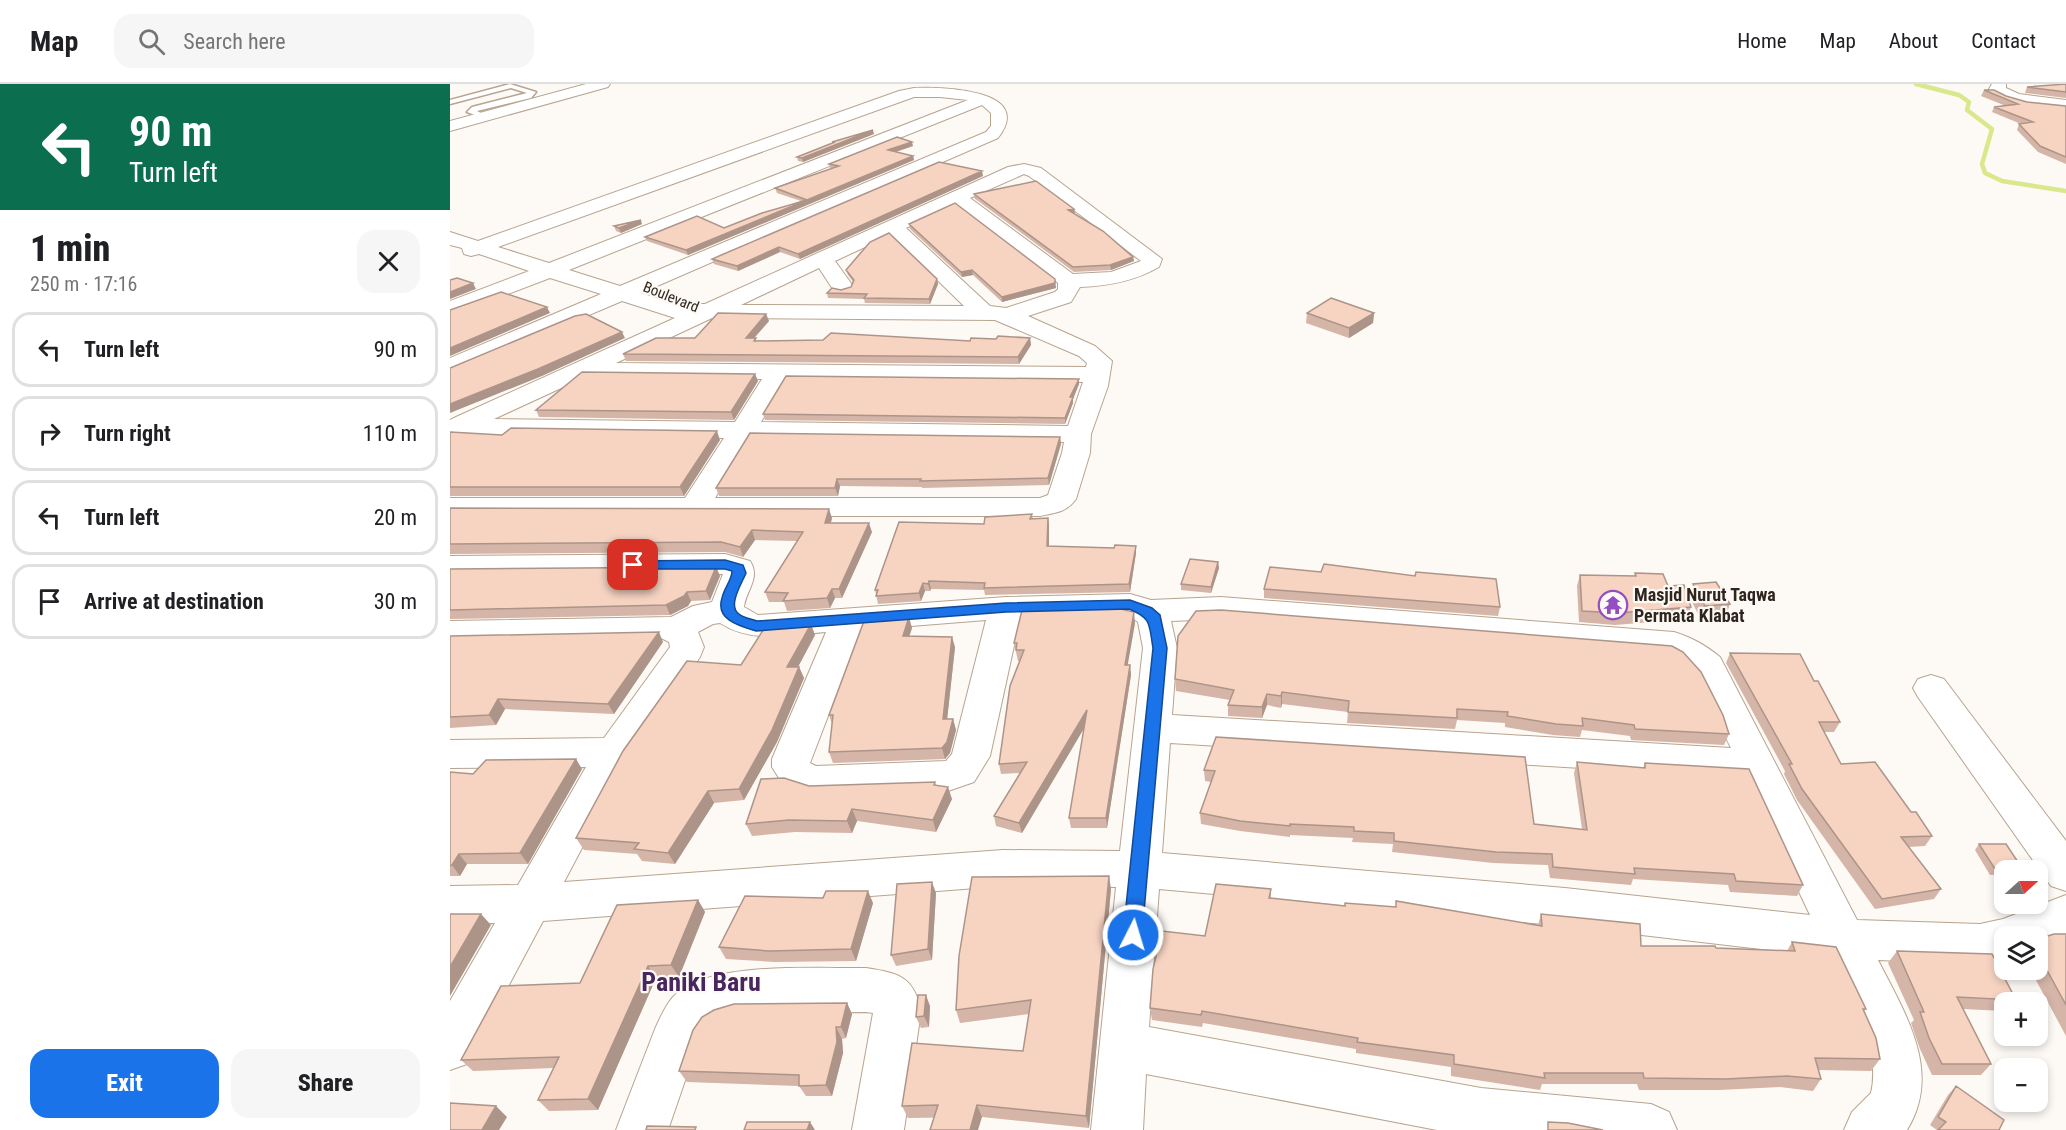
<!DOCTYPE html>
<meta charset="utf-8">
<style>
:root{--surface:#fff;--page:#f6f6f6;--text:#202124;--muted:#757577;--line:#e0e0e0;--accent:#1a73e8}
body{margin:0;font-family:"Roboto Condensed",sans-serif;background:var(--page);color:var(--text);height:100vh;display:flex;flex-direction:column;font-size:22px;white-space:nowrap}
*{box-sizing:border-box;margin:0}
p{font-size:20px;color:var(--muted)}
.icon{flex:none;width:33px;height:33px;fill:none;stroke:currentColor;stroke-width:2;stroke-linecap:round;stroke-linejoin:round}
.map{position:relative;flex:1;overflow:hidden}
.drawer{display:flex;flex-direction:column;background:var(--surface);width:450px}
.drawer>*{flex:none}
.top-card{background:#0b6e4f;color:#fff;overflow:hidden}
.needle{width:39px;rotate:69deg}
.tools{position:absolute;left:1544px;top:776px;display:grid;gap:12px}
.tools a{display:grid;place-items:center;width:54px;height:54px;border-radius:12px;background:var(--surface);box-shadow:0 3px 9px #0003;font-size:30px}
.pin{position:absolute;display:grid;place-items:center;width:51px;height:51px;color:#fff;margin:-26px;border-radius:12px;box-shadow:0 3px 9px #0006}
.me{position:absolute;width:66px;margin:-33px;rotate:5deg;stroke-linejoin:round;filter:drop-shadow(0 0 4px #0008)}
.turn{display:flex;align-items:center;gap:21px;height:126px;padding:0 30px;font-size:27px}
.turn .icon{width:78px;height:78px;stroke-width:2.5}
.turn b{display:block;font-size:42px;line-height:51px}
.round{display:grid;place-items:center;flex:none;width:63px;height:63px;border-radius:18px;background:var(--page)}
.summary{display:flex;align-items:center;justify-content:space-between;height:102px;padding:0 30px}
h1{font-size:36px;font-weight:800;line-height:45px}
.primary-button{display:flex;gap:12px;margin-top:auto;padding:12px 30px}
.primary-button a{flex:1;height:69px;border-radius:18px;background:var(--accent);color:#fff;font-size:24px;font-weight:800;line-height:69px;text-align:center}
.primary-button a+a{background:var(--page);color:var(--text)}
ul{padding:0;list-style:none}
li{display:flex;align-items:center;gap:18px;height:75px;margin:0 12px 9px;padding:0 18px;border:3px solid var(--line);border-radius:18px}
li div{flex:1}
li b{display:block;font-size:22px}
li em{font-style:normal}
header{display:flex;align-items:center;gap:36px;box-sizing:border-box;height:84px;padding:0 30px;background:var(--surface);border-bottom:2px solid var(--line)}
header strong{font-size:28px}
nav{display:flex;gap:33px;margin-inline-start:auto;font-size:21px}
.search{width:420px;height:54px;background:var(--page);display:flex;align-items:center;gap:15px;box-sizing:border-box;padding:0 21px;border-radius:18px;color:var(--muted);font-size:22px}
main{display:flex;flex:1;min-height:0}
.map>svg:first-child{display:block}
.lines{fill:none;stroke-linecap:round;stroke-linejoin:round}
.stream{stroke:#d8e88b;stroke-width:4.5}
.service-casing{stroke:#b7a490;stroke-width:3}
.minor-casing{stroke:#b7a490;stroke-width:2}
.tertiary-casing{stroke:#b7a490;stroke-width:2}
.service{fill:#fff;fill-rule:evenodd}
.minor{fill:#fff;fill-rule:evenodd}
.tertiary{fill:#fff;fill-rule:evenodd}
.wall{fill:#d4b5a7}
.shaded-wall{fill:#ad9488}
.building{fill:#f7d3c2;stroke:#ad9488;stroke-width:1.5}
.route{fill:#1a73e8;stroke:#114b97;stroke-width:1.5}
.labels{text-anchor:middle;stroke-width:4.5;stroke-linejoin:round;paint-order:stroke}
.far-street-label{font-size:15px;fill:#2e261e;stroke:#fdf9f5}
.poi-label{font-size:18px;font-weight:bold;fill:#2e261e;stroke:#fdf9f5;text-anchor:start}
.near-quarter-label{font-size:26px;font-weight:bold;fill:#48265e;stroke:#fdf9f5}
</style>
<header>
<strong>Map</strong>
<div class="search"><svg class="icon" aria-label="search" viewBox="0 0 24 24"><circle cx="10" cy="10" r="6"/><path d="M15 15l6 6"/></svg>Search here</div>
<nav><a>Home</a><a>Map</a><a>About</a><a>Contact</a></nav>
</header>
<main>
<section class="drawer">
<div class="top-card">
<div class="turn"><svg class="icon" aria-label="left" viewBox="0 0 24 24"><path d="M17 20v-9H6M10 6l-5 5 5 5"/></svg><div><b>90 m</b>Turn left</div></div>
</div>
<div class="summary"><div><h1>1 min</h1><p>250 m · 17:16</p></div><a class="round"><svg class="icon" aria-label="close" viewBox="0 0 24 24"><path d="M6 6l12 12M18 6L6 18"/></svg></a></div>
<ul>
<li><svg class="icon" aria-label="left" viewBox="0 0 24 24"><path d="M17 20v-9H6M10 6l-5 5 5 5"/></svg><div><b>Turn left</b></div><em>90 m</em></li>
<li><svg class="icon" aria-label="right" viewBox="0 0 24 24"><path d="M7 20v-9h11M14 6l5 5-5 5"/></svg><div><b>Turn right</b></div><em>110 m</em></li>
<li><svg class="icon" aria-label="left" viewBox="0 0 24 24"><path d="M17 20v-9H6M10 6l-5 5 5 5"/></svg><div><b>Turn left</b></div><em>20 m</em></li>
<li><svg class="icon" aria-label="arrive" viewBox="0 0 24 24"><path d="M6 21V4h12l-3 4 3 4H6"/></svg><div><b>Arrive at destination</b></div><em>30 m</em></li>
</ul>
<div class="primary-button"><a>Exit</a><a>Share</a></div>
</section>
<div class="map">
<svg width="1616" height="1046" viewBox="0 0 1616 1046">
<rect width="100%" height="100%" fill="#fdf9f5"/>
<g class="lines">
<path class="stream" d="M1466 0 1509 11 1519 18 1517 26 1542 45 1532 80 1535 89 1552 97 1616 107"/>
<g class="service-casing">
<path id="service" d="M60 0 86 8 81 14 27 27 39 33 35 35 17 28 22 23 77 9 61 4 0 20V16Z"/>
</g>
<g class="minor-casing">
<path id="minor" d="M1542 0H1556V4L1569 10 1616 16V26C1593 22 1555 24 1539 5Z
M464 4C492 3 586 5 548 54L191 209 225 220H255L558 83 574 80 591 84 712 175 709 183C685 197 658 202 630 203L621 218 578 232 645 262 662 277 658 302 641 350 640 369 626 415C617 428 605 429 590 432H0V414H235L274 354 0 350V336L6 333 225 234 172 217 0 290V274L151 210 100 194 0 232V217L79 187 29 170 21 172 14 170 12 164 0 161V148L28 157 449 7ZM464 13H490L518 16 99 179 48 163ZM532 21 541 29V42L536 48 170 202 119 186ZM574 90 579 92 691 177 661 188 623 190 520 114ZM506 121 608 199V205L605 208 556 224 540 222 456 144ZM441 151 514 222 291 221 369 184 384 207 392 209 400 207 403 202 385 177ZM262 234 545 236 629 272 637 279 636 283 166 279ZM135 293H136L312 295 285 338 44 335ZM337 295 633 298 618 342 311 338ZM301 354 614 358 612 369 598 411 590 414H265Z
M275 470 300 477C311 494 296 506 294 523L308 531 556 513 680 510 701 516 771 513 1224 548C1243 554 1255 561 1270 573L1407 836 1530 840 1553 835 1616 811V850L1587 862V852H1554V875L1530 880 1428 876C1455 929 1493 988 1457 1046H1394L1402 1028 1421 1009C1432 963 1399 914 1380 873L1115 842 709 805 699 943 1031 1004 1201 1020 1219 1028 1227 1046H987L696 990 693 1046H641L666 803 553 802 93 837 17 980 0 986V917L45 839 0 840V802L68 801 136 683 0 684V656L154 654 220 563 219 558 211 554 0 559V537L221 533 243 522 262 518 273 490 0 492V472ZM679 532 688 538 693 564 670 767 553 766 114 798 178 677 250 573 254 563 248 548 263 540 270 539C302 560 341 551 376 548L322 675V683L334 702 364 712 498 707 524 698 540 672 570 534ZM771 535 1219 571C1251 584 1266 634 1281 664L722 631 727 564 721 537ZM536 536 502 670 496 677 366 682 360 679 411 546ZM720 659 1295 694 1360 831 1115 804 712 769Z
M1481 591 1494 595 1616 757V807L1601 802 1468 613 1463 604 1468 595Z
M416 884C448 889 464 892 471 927L454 1046H402L423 929 416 928 291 929 270 935 258 943 249 956 218 1046H166L205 945C210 934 215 922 223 913 256 876 369 885 416 884Z"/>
</g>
<g class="tertiary-casing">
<path id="tertiary" d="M136 0H160L158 3 0 47V37Z"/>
</g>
<use href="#service" class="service"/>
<use href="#minor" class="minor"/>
<use href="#tertiary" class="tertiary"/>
</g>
<path class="wall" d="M1616 0V14L1575 9 1577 3Z
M1534 6 1577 18 1616 22V80L1588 68 1567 46 1569 40H1571L1542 28 1544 23 1556 22 1531 12Z
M424 50 353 78 348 77 347 73 383 59 382 58Z
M463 62 446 68 463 72 464 76 238 171 197 157 195 153 274 144 351 117 327 109 325 104 382 85 380 84 379 80Z
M533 92 350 175 330 168 288 187 264 180 262 175Z
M524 110 625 129 623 130 683 173 684 177 661 186 624 188 524 114Z
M192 140 171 149 166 147 164 142Z
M459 140 606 204 552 218 523 191 512 193 460 145Z
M396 186 487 195 488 200 480 220 415 219 414 215 378 214 377 209 401 203 403 198 398 191Z
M857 229H924L923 239 899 254 856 239Z
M316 230 319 237 304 254H306V257H520L580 254 581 261 569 280 176 277 173 270 245 254Z
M305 290 308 297 284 336 89 333 86 326Z
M629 295V300L623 315V319L615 340 315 336 313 330Z
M0 348 52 351 270 356 234 412H0Z
M610 353 611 360 599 401 472 404V403L390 402 388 412H269L266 404Z
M0 424 382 434 381 439 422 448 392 514H385L380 524 337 527 334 518H319L315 508 347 457 305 456 293 473 275 468 0 470Z
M582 430 583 435 598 434 599 441V462L664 464 686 462V469L680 508 535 511 534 506 481 505 480 507H475L471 517 428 520 425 506 534 440Z
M768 478 769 484 761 509 731 506V500Z
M266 483 270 492 260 516 241 517 238 522 220 531 0 535V485Z
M1185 489 1218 502 1241 523 1237 535 1165 541 1129 538 1127 502 1130 491 1184 492Z
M1243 500 1280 520 1276 531 1250 534 1239 512Z
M814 505 1050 523 1048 532 814 514Z
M675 527 685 539 677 581H680L681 591 657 744H621L619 734 634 644 572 749 546 742 544 732 570 689 551 690 549 680 570 577H568L564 559Z
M462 544 459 552 505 563 497 635H503L506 646 500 669 495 675 383 679 379 668 382 640 379 631Z
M365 551 348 583H349L354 594 327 658 294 716 264 719 225 780 192 777 187 770 134 766 126 754 291 581Z
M0 552 213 558 164 630 55 625 46 641 0 644Z
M728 552 1279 650 1274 661 1181 656 1180 652 1132 646 1130 653 1103 651 1055 643V639L1007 636 1005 645 897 639 898 628 832 620 831 624 817 621 812 634 778 632V621L780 616 726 607 725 595Z
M1280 569 1364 597 1390 638 1384 648H1374L1391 680 1461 728 1482 752 1475 762 1458 763 1491 805 1484 815 1425 825 1347 716 1334 690 1335 687 1276 579Z
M1127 678 1193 684 1195 679 1353 801 1347 812 1280 808 1278 801 1183 795 1181 801 1100 794 1098 781 1043 779 942 768 943 760 902 758 903 754 840 751V753L790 747 751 740 750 729 761 698 755 697 754 686 1084 740 1132 745 1124 689Z
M132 685 78 780H17L10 792H0V688L23 690Z
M485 698 486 702 502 715 486 748 407 737 402 749 345 748 302 752 296 740 359 702Z
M1529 760 1572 784 1571 786H1554V790L1540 791 1525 766Z
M661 805 639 1044 532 1033 458 1034 452 1022 573 967 579 930 510 939 506 926Z
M821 805V814L1088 841 1091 830 1191 862 1337 867 1342 858 1416 925 1414 927 1430 975 1421 987 1368 986 1371 995 1363 1007 1330 1003 1269 1006H1189L1187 1000H1092L1090 1006 1001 992V983L906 969V965L753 939 752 943 702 936 700 924 755 852Z
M486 809 482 876 446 882 441 871Z
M248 816 255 828 229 893 206 894 148 1026 99 1027 88 1016 104 984 23 987 11 976 130 899Z
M423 819 406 877 325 878 276 875 269 863Z
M1576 849 1598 852 1616 850V952L1580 885H1587V852H1574Z
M1447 867 1566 916 1564 918H1554V927L1513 925 1541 980 1531 991H1482L1470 965 1461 939 1464 936 1438 879Z
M397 919 402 930 396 954 392 955 393 969 382 1012H356L349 1002 237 998 229 987Z
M480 922 479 943 471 944 466 933Z
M1506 1002 1549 1046H1487L1480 1041 1498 1011Z"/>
<path class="shaded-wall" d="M423 46 424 50 353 78 352 74Z
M462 58 463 62 439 70 438 66Z
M463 72 464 76 238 171 236 166Z
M532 87 533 92 350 175 348 170Z
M624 125 625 129 618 131V126Z
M191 136 192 140 171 149 169 144Z
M329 163 330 168 288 187 287 182Z
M683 173 684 177 661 186 660 181Z
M522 186 523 191 512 193 511 188Z
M487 195 488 200 480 220 479 215Z
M605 195 606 204 552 218V213Z
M23 199 26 205 0 215V208Z
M97 223 100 229 0 272V264Z
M924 229 923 239 899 254V244Z
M316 230 319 237 298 261 296 254Z
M172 248 175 254 92 292 0 329V320Z
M580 254 581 261 569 280 568 273Z
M305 290 308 297 284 336 281 328Z
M629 295V300L623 315V319L615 340V334L620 313Z
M267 347 270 356 234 412 230 403Z
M610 353 611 360 599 401 598 394Z
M387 395 390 402 388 412 385 404Z
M379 425 382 434 378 448 375 439Z
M598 434 599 441V469L597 462Z
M419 439 422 448 392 514 389 505Z
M302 446 305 456 293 473 290 463Z
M686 462V469L680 508 679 500Z
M768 478 769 484 761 509V503Z
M266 483 270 492 260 516 256 507Z
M479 497 481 505 480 507 478 500Z
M473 499 475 507 471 517 469 509Z
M382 505 385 514 380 524 377 514Z
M237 508 241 517 238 522 220 531 216 521Z
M684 528 685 539 676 591 675 581Z
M459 533 462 544 456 563 453 552Z
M361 540 365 551 342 594 337 583Z
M209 548 213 558 164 630 158 620Z
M502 553 505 563 496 646 493 635Z
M680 581 681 591 657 744 656 734Z
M349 583 354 594 327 658 294 716 289 705Z
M832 608V620L831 624V612Z
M817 610V621L812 634V623Z
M48 615 55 625 46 641 39 631Z
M637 626 639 636 572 749 569 739Z
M503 635 506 646 500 669 495 675 492 664Z
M126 675 132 685 78 780 70 769Z
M498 703 502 715 486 748 483 736Z
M258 707 264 719 225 780 218 769Z
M402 725 407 737 402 749 397 737Z
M9 770 17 780 10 792 2 781Z
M659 792 661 805 639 1044 636 1032Z
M482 798 486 809 482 876 478 865Z
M418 807 423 819 406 877 401 865Z
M248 816 255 828 229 893 221 881Z
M31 830 41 841 0 912V883Z
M198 882 206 894 148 1026 138 1015Z
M476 911 480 922 479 943 474 932Z
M397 919 402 930 396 954 391 943Z
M386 943 392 955 393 969 382 1012 376 1001Z
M527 1021 532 1033 528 1046H520Z
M46 1022 57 1033 49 1046H32Z
M360 1038 365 1046H357Z"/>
<path class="building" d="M1616 0V8L1577 3Z
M1534 6H1544L1556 12 1577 18 1616 22V73L1590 62 1569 40 1583 38 1544 23 1568 20Z
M423 46 352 74 347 73 385 58H382Z
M447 53 462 58 438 66 463 72 236 166 195 153 247 132 274 144 312 129 357 116 325 104 389 82 379 80Z
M489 78 532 87 348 170 329 163 287 182 262 175Z
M586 97 624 125 618 126 653 147 683 173 660 181 623 183 524 110Z
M505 119 605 195V199L552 213 522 186 511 188 459 140Z
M191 136 169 144 164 142Z
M439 149 487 195 479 215 414 214 417 210 377 209 382 204 391 206 401 203 404 196 396 186 420 158Z
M7 194 23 199 0 208V196Z
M51 208 97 223 0 264V226Z
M881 214 924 229 899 244 857 229Z
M268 229 316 230 296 254H306L304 257 373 256 381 249 520 257 521 254 546 255 548 252 580 254 568 273 173 270 206 254H245Z
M136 230 172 248 88 285 0 320V284L125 232Z
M132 288 305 290 281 328 86 326Z
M336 292 629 295 620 313H623L615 334 313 330Z
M61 344 267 347 230 403H0V348L52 351Z
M300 349 610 353 598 394 470 397 471 395H387L385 404H266Z
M0 424 379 425 375 439H419L389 505H382L377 514 333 517 338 509 315 508 353 448 302 446 290 463 271 458 0 460Z
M582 430 580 435 598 434 597 462 664 464 665 461 686 462 679 500 534 504 535 499 479 497 478 500 473 499 469 509 426 512 428 506H425L449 438 534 440 535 433Z
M740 475 768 478 761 503 731 500Z
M874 480 965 492 966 488 1046 495 1050 523 814 505 820 483 871 488Z
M266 483 256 507 237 508 234 512 216 521 0 526V485Z
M1185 489 1213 490 1218 502 1234 501 1241 523 1168 529 1132 527 1130 491 1186 492Z
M1266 498 1280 520 1255 522 1243 500Z
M674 524V526L684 528 675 581H680L656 734H619L637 626 569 739 544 732 577 678 549 680 560 602 574 566H566L567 559H564L572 526Z
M771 526 1222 562 1233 568 1251 588 1273 631 1279 650 1185 645 1184 641 1132 634 1133 642 1106 640 1057 632 1058 628 1007 625V634L898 628 899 617 832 608 831 612 817 610 812 623 778 621 784 606 725 595 728 552 746 527Z
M459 533 453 552 502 553 493 635H503L497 658 492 664 379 668 383 631H379L414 537Z
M361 540 337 583H349L322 646 289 705 258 707 218 769 184 765 189 759 126 754 173 667 237 577 291 581 315 543Z
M209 548 158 620 48 615 39 631 0 633V552Z
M1280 569 1350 570 1364 597H1368L1390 638H1369L1391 680 1425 678 1461 728H1466L1482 752 1451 753 1491 805 1432 815 1352 705 1339 680H1342Z
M766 653 1075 673 1084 740 1137 746 1127 678 1195 684V679L1299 685 1353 801 1286 797 1284 790 1184 784 1185 790 1103 783 1102 770 1046 768 944 757V749L904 747V743L840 740V742L790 737 750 729 765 687 754 686Z
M126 675 70 769 9 770 2 781 0 782V688L23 690 36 676Z
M334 694 359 702 485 698 484 701 498 703 483 736 402 725 397 737 339 736 296 740 311 695Z
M1529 760H1556L1572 784 1545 785Z
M659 792 636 1032 527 1021 520 1046H480L488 1021 452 1022 462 959 573 967 581 916 506 926 509 872 522 793Z
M482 798 478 865 441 871 447 800Z
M766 800 821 805 819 814 895 822V819L946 823V817L1092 842 1091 830 1190 840 1191 862H1265L1266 864 1345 867 1342 858 1386 863 1416 925H1413L1426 954 1430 975 1365 974 1371 995 1337 992 1276 995 1194 994 1193 989H1094L1095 994 1004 980V971L907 958 908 954 752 927 751 931 700 924 703 885 712 847 755 852Z
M376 807H418L401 865 319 867 269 863 295 812 373 814Z
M248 816 221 881 198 882 138 1015 88 1016 109 973 11 976 51 902 130 899 167 821Z
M0 830H31L0 883Z
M1576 849 1595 850 1598 852 1604 850H1616V921L1587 868V852H1578Z
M1447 867 1542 870 1566 916 1507 913 1541 980H1492L1479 954 1470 928H1474Z
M468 911H476L474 932 466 933Z
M397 919 391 943H386L387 958 376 1001 349 1002V991L229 987 243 946 252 933 264 926 284 920Z
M1506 1002 1554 1036 1549 1046H1488L1496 1038 1488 1033Z
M0 1019 46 1022 32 1046H0Z
M297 1038H360L357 1046H294Z
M1098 1038 1118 1039 1153 1046H1098Z
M197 1042 246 1043 245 1046H196Z"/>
<path class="route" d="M275 476 293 481 296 489C292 499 277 522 289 530 293 534 302 535 307 537L556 519 680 516 702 524 710 531 717 564 692 851 689 857 683 859 676 857 673 851 703 564C699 541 702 534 679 525L556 528 306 547C290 542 265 536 272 514 274 504 282 496 282 487L275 485H183L177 481 183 477Z"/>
<defs>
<g id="temple-ring" transform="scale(1.5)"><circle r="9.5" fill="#fdf9f5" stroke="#954ec1" stroke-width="1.5"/><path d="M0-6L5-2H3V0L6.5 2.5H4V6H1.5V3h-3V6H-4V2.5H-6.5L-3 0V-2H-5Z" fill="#954ec1"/></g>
</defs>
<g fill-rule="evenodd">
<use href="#temple-ring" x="1163" y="521"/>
</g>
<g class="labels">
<g class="far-street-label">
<text transform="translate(221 213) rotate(22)" y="5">Boulevard</text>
</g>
<g class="poi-label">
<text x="1184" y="517">Masjid Nurut Taqwa<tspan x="1184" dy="21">Permata Klabat</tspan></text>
</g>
<g class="near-quarter-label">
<text x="251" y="907">Paniki Baru</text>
</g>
</g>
</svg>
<div class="tools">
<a><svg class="needle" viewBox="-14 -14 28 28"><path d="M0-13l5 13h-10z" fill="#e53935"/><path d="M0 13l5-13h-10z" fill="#757577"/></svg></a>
<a><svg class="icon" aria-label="layers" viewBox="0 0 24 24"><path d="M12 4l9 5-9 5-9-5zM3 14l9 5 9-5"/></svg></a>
<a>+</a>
<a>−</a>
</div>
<div class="pin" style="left:183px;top:481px;background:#d93025"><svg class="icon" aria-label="arrive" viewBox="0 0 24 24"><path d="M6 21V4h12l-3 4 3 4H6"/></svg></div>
<svg class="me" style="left:683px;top:851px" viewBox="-20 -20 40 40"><circle r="17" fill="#1a73e8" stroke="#fff" stroke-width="3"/><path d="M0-11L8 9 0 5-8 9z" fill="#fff"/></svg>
</div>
</main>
